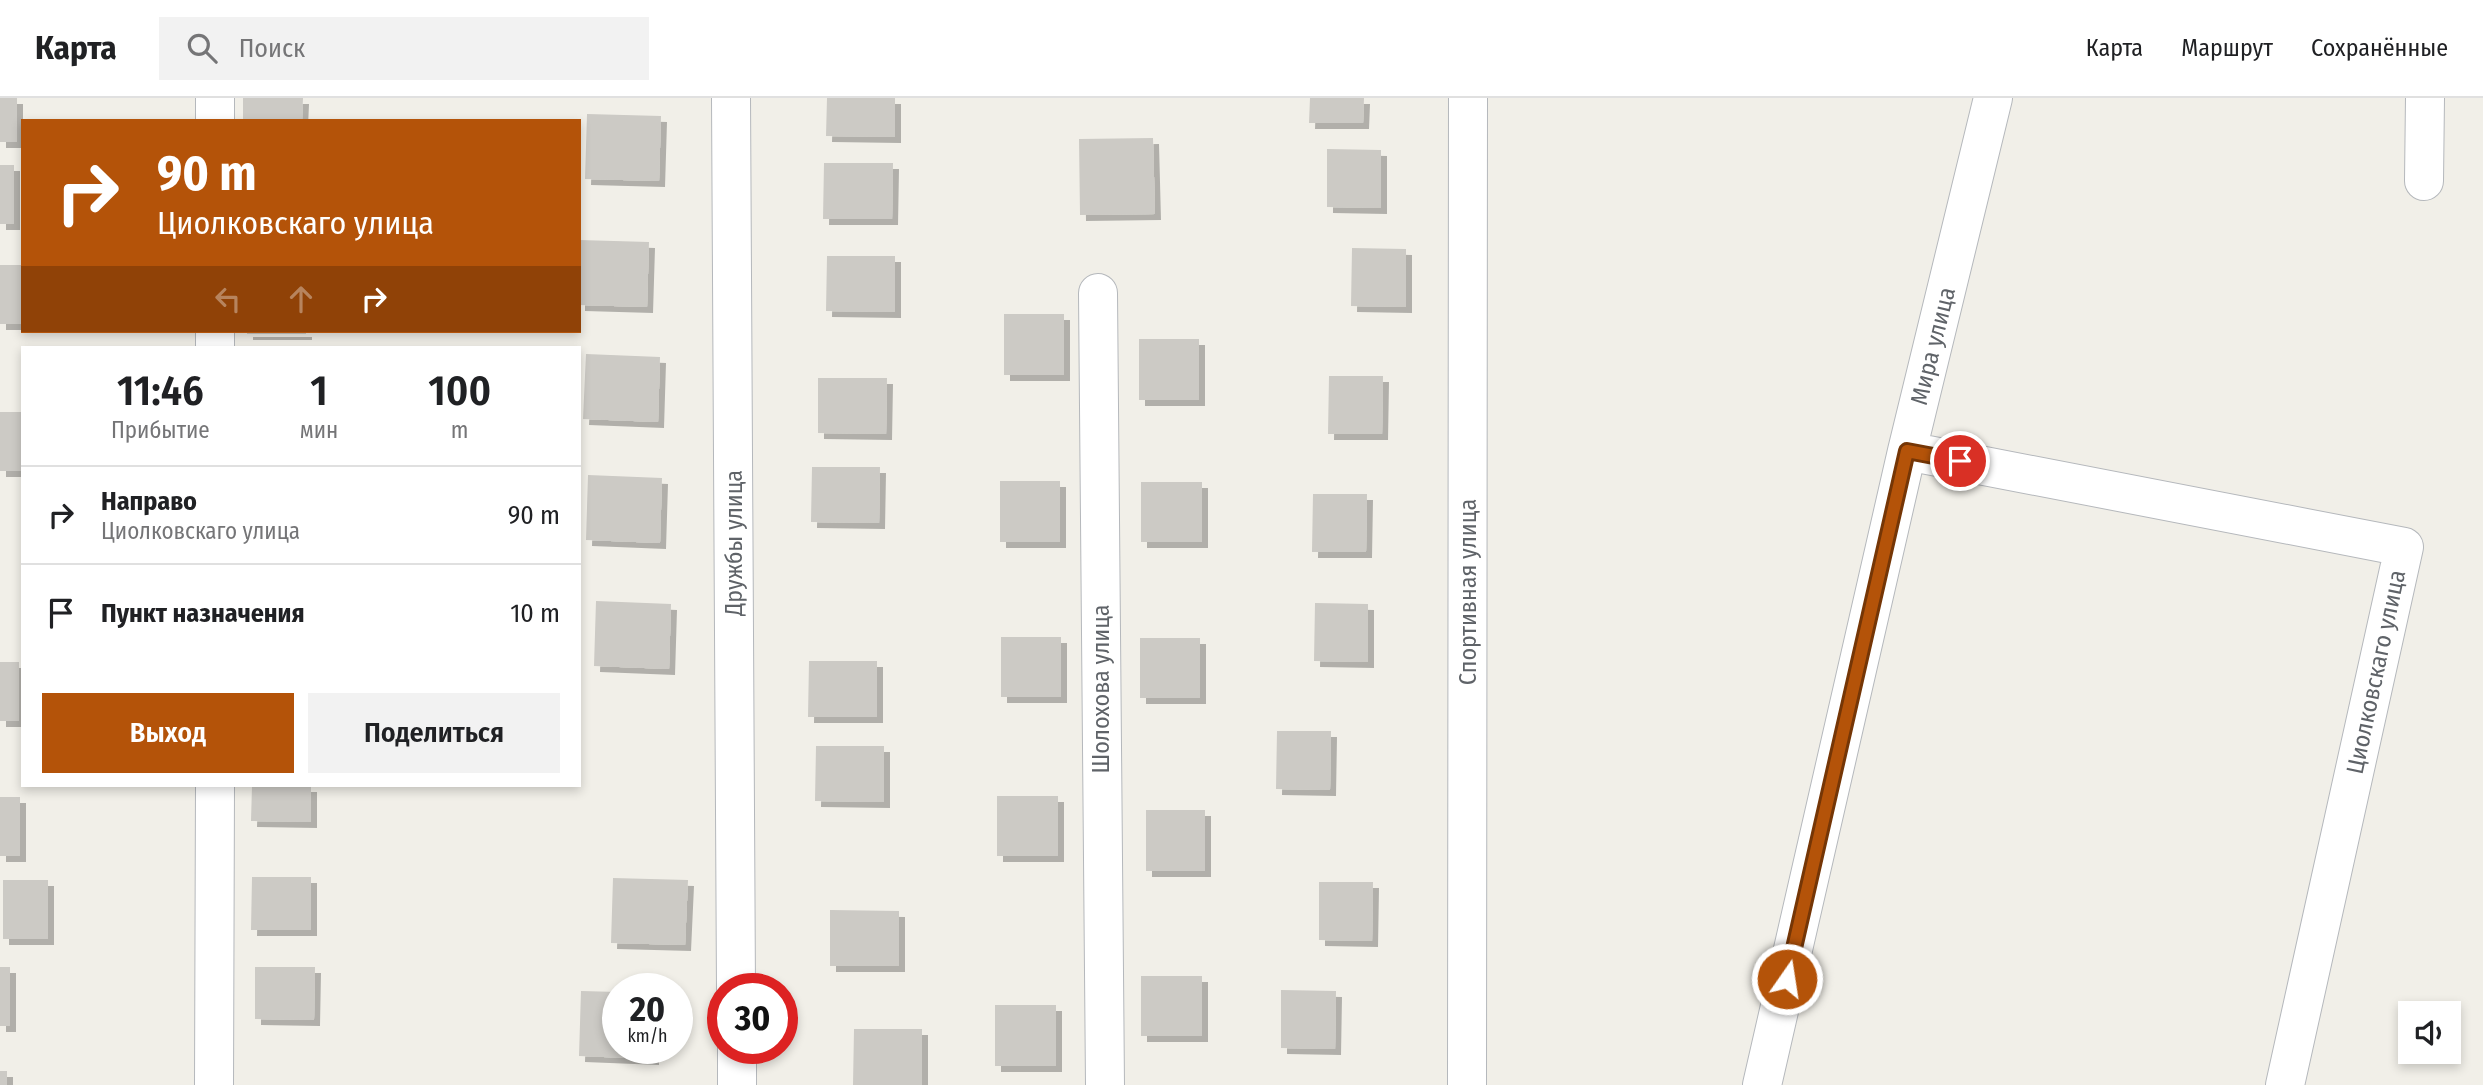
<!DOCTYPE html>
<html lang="ru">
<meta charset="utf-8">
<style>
:root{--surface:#fff;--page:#f2f2f2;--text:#202124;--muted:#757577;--line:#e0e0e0;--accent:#b45309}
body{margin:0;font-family:"Fira Sans Condensed",sans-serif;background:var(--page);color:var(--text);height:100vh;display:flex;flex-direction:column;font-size:26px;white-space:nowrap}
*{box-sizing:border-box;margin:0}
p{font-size:23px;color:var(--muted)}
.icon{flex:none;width:38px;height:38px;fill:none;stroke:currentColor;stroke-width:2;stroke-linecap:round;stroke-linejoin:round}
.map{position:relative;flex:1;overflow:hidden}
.side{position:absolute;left:21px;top:248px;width:560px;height:441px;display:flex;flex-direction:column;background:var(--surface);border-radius:0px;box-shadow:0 4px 10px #0003}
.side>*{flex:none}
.guide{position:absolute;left:21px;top:21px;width:560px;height:214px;border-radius:0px;box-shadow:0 4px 10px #0003;background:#b45309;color:#fff;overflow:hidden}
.controls{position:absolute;left:2398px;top:903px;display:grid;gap:14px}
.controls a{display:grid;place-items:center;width:63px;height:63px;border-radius:0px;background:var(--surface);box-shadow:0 4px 10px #0003;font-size:35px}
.speed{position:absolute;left:602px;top:875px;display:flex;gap:14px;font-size:35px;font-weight:700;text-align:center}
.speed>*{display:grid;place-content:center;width:91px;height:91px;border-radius:50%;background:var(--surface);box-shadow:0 4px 10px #0003;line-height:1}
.speed small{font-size:18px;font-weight:400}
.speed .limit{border:10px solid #d22;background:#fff;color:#111}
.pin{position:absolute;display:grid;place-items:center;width:60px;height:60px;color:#fff;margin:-30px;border:4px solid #fff;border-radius:50%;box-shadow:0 2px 7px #0007}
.me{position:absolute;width:77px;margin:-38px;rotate:13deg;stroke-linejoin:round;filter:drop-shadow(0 0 5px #0008)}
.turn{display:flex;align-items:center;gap:24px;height:147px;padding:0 21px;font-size:32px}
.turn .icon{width:91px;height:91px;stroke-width:2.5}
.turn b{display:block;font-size:49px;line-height:60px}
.lanes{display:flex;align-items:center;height:66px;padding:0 21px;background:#0003;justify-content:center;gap:35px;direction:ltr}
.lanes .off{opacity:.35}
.eta{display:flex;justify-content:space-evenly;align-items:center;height:119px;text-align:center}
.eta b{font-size:42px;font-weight:600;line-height:49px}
.action{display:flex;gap:14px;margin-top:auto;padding:14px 21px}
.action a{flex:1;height:80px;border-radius:0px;background:var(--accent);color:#fff;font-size:28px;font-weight:600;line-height:80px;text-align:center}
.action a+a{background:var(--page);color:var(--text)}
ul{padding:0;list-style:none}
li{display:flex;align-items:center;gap:21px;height:98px;padding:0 21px;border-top:2px solid var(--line)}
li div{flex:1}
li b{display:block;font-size:26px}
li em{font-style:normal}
header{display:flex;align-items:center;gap:42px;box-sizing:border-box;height:98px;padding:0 35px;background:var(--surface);border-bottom:2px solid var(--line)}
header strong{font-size:33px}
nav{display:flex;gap:38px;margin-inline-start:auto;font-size:24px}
.search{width:490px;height:63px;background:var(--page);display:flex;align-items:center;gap:18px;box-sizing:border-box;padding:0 24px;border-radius:0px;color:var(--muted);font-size:26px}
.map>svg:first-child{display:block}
.building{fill:#cccac5;filter:url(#shadow)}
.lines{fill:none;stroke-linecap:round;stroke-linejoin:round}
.minor-casing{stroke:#b5b8bc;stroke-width:40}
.minor{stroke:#fff;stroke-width:38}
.route-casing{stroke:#753606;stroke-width:18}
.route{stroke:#b45309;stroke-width:12}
.labels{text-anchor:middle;stroke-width:6;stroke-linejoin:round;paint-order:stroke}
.street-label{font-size:24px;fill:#5f6368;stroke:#fff}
</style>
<header>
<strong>Карта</strong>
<div class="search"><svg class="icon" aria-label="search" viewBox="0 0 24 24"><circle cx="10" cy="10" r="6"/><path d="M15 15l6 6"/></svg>Поиск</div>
<nav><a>Карта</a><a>Маршрут</a><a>Сохранённые</a></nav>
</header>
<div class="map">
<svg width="2483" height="987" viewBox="0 0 2483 987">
<defs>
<filter id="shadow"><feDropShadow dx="6" dy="6" stdDeviation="0" flood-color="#0004"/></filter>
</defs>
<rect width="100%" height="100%" fill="#f1efe8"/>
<path class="building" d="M0 0H17V44H0Z
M243 0H303L302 23H243Z
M827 0H895V39L826 38Z
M1310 0H1364L1363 25H1309Z
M587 16 661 18 659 83 585 81Z
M1153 40 1155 116 1080 117 1079 41Z
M1327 51 1381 52V110L1327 109Z
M824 65H893L892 121H823Z
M0 67H14V126H0Z
M579 142 649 144 647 209 579 207Z
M1352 150 1406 151V209L1351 208Z
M827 158H895V214L826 213Z
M0 167H21V226H0Z
M1004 216H1064V277H1004Z
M247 233H306V236H247Z
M1139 241H1199V302H1139Z
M586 256 660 259 658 324 583 321Z
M1329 278H1383L1382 336H1328Z
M818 280H887L886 336 818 335Z
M0 314H23V373H0Z
M812 369H880L879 425 811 424Z
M588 377 662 380 660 445 586 442Z
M1000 383H1060V444H1000Z
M1141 384H1202V444H1141Z
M1313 396H1367L1366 454H1312Z
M596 503 671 506 669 571 594 568Z
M1315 505 1368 506V564L1314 563Z
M1001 539H1061V599H1001Z
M1140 540H1200V600H1140Z
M809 563H877V619H808Z
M0 564H19V623H0Z
M1277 633H1331L1330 692 1276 691Z
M816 648H884V704L815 703Z
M252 688H311V724L251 723Z
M997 698H1058V758H997Z
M0 699H20V758H0Z
M1146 712H1205V773H1146Z
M252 779H311V832H251Z
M613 780 688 782 685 847 611 845Z
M3 782H48V841H3Z
M1319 784H1373L1372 843 1319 842Z
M830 812 899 813V868H830Z
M0 869H10V928H0Z
M255 869H315L314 922 255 921Z
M1141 878H1202V938H1141Z
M1281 892 1336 893 1335 951 1281 950Z
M581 893 618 894V950H653V961L579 958Z
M995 907H1056V968H995Z
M854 931H922V987H853Z
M0 973H7V987H0Z"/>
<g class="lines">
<g class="minor-casing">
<path id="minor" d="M731 0 736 891
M215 23V0
M2424 83 2425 0
M1098 195 1105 987
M215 250V233
M1907 353 2404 449 2285 987
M737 950V987
M214 987 215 688
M1467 987 1468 0
M1762 987 1907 353 1993 0"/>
</g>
<use href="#minor" class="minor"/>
</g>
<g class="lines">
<g class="route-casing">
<path id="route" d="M1787 881 1907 353 1960 363"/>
</g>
<use href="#route" class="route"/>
</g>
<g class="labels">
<g class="street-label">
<text transform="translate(1933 248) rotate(-76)" y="8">Мира улица</text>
<text transform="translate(734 445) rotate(-90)" y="8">Дружбы улица</text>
<text transform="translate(1468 494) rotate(-90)" y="8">Спортивная улица</text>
<text transform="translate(2376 574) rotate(-78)" y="8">Циолковскаго улица</text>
<text transform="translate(1101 591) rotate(-90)" y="8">Шолохова улица</text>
</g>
</g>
</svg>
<div class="controls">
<a><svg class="icon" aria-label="sound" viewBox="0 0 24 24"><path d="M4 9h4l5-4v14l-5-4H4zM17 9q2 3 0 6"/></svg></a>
</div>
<div class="speed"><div>20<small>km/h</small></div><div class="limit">30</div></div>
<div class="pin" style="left:1960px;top:363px;background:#d93025"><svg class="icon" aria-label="arrive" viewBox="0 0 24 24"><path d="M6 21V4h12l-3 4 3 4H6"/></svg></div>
<svg class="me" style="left:1787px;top:881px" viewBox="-20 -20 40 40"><circle r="17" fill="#b45309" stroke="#fff" stroke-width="3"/><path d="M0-11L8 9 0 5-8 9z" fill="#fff"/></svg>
<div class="guide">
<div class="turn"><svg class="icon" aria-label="right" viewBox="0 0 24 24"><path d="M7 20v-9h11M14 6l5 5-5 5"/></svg><div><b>90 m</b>Циолковскаго улица</div></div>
<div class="lanes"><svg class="icon off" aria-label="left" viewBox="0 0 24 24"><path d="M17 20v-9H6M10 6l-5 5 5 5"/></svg><svg class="icon off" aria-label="ahead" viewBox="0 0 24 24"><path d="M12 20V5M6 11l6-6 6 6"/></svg><svg class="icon" aria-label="right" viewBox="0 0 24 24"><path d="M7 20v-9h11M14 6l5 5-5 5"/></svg></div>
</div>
<section class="side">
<div class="eta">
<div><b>11:46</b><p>Прибытие</p></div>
<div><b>1</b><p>мин</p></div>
<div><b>100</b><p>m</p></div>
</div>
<ul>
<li><svg class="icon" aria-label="right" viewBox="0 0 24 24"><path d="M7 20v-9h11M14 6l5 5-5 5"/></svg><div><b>Направо</b><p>Циолковскаго улица</p></div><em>90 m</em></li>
<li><svg class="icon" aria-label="arrive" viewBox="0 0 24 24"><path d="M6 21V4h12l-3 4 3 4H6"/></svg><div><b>Пункт назначения</b></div><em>10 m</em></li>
</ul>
<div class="action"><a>Выход</a><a>Поделиться</a></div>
</section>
</div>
